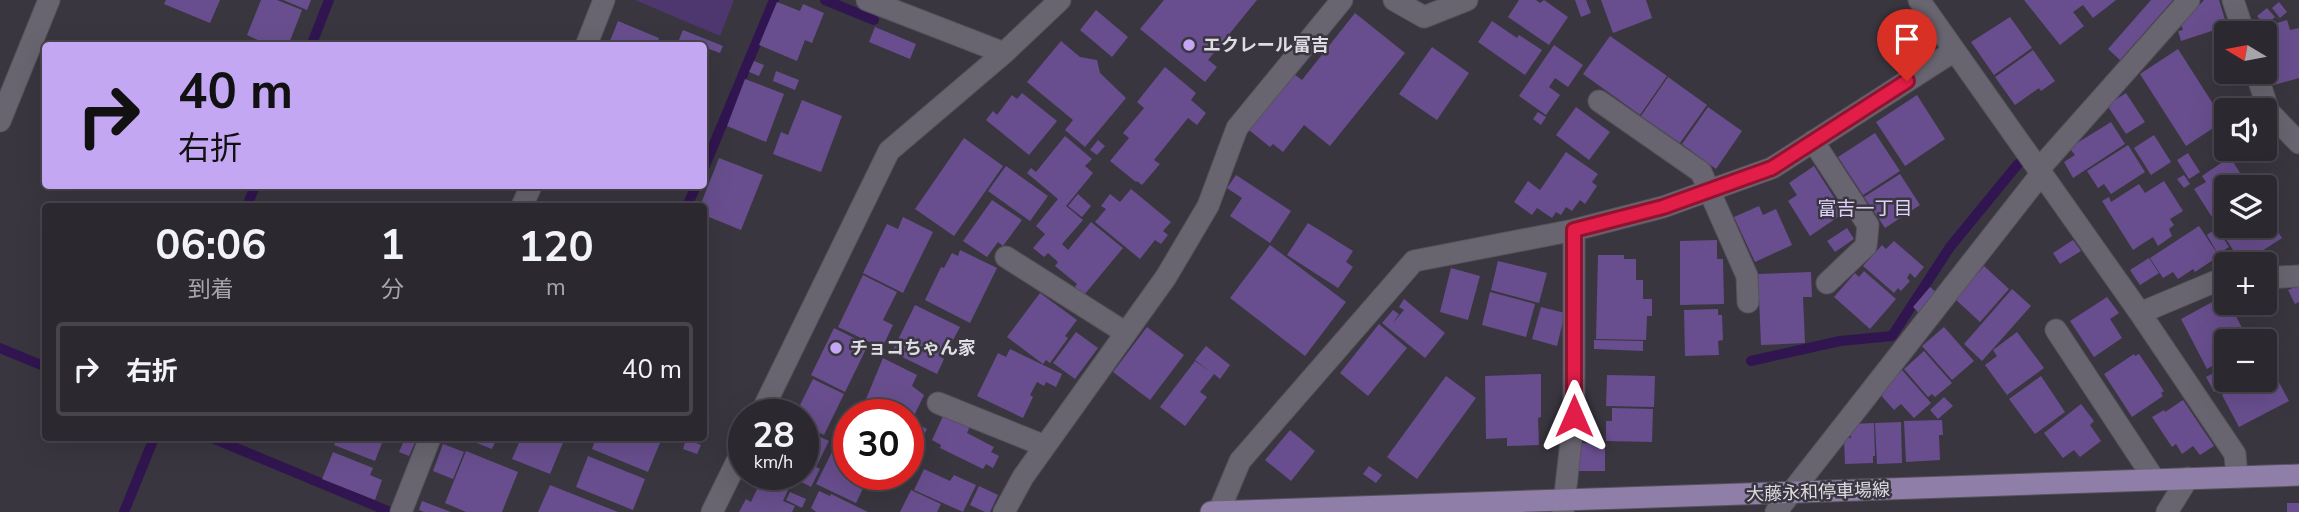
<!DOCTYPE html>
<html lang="ja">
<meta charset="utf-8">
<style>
:root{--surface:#2b282f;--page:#37343b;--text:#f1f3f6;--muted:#a6a6aa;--line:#47444b}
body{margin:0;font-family:"Nunito Sans","Noto Sans JP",sans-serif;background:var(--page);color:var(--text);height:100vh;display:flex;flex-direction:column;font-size:26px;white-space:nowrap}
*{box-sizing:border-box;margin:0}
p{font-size:23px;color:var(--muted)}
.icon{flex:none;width:38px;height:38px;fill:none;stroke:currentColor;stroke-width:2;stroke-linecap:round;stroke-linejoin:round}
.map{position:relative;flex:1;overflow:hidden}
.side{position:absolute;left:42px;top:203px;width:665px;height:238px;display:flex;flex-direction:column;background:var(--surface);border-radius:7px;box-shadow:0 7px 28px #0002,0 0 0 2px var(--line)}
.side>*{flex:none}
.top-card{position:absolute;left:42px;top:42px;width:665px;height:147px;border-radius:7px;box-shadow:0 7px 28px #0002,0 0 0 2px var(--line);background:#c3a7f2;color:#111;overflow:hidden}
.needle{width:46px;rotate:280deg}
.buttons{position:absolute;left:2214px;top:21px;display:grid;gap:14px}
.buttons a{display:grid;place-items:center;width:63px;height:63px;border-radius:7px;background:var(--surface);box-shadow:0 7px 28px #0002,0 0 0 2px var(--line);font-size:35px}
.speed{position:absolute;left:728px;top:399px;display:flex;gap:14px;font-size:35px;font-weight:700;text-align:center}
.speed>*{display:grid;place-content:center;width:91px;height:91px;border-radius:50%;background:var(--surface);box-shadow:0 7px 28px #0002,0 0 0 2px var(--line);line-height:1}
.speed small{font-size:18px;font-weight:400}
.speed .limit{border:10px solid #d22;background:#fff;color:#111}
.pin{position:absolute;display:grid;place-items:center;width:60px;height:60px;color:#fff;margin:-72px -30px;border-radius:50% 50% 50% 0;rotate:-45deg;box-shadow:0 0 7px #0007}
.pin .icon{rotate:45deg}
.me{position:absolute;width:77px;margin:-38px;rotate:0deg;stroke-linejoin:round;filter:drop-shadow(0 0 5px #0008)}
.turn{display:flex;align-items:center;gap:24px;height:147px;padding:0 21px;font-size:32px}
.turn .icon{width:91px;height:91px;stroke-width:2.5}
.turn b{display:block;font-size:49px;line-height:60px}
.eta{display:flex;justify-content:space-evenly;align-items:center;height:119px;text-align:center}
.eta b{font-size:42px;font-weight:700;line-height:49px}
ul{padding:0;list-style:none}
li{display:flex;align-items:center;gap:21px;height:94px;margin:0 14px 10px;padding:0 7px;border:4px solid var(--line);border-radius:7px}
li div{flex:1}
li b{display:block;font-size:26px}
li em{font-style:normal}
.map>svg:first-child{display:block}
.green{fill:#4e366f}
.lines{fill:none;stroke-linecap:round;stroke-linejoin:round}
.stream{stroke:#311550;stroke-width:10}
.building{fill:#684e8e}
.minor-casing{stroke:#55535b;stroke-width:23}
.major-casing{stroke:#55535b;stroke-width:23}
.minor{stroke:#696570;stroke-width:21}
.major{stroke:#8f7fa8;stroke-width:21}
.route-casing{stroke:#92132f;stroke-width:18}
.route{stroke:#e11d48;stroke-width:12}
.poi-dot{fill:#c3a7f2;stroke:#39363f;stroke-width:2.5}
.labels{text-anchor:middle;stroke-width:5;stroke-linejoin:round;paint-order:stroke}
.poi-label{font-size:18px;font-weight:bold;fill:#dfdde3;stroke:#39363f;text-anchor:start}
.street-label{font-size:18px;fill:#dfdde3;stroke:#39363f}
.neighbourhood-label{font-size:19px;fill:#e0d1fb;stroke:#39363f}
</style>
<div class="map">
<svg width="2299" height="512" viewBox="0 0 2299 512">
<rect width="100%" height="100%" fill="#39363f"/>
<path class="green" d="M635 0H734L720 36Z"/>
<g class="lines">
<path class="stream" d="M825 0 874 20
M311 46 329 0
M704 168 774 0
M247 206 255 186
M687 206 696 186
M0 348 46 367
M1751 361 1840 341 1892 336 1950 247 2018 164
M212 438 388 511
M124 512 154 438"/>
</g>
<path class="building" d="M166 0H220L210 23 164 4Z
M261 0H277L302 10 288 46H271L247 35Z
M283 0H311L307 10Z
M1164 0H1257L1208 60 1217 67 1205 82 1140 29Z
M1519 0H1536L1540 3 1544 0 1568 17 1549 45 1508 17Z
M1575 0H1586L1591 13 1581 17Z
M1601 0H1646L1652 18 1613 33Z
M2024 0H2116L2093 18 2083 5 2073 12 2084 26 2060 45Z
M2151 0H2173L2120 60 2108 49Z
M2204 0H2219L2227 26 2181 41 2178 31 2183 30 2181 25Z
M777 2 800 11 803 4 824 13 812 43 805 40 797 61 759 45Z
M2279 2 2287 12 2280 18 2272 8Z
M2267 8 2275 17 2265 25 2257 16Z
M1096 10 1128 37 1112 57 1080 30Z
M1355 13 1405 53 1330 146 1304 125 1283 152 1273 144 1270 147 1249 130 1294 74 1302 80Z
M2010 17 2032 48 1994 75 1971 42Z
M2287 20 2290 30 2299 28V78L2274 85 2264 54V33H2259L2257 29Z
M618 21 659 38 656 46H608Z
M1492 21 1517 38 1519 35 1542 50 1525 75 1478 42Z
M875 27 916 44 910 59 869 42Z
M683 30 723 46 720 53 709 49 707 54 704 52V46H686L678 42Z
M1610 36 1667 76 1640 115 1583 74Z
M1061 41 1080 57 1097 60 1100 73 1126 98 1085 147 1065 130 1073 120 1027 82Z
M1554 45 1583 65 1568 87 1555 78 1549 87 1560 95 1546 115 1519 96Z
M1904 46 1912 58 1903 64 1894 52Z
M1432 47 1469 73 1437 120 1399 94Z
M2178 49 2224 121 2186 146 2140 74Z
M2033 50 2055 81 2041 91 2039 88 2015 105 1995 77Z
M754 61 764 65 759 76 749 72Z
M1165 67 1196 93 1191 100 1206 113 1197 125 1188 118 1154 160 1160 164 1142 185 1137 181 1136 182 1110 161 1129 138 1123 133 1144 108 1137 102Z
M776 71 799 80 795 90 773 81Z
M1668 77 1707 105 1680 143 1641 116Z
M745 79 784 94 766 142 727 126Z
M1022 93 1057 121 1029 155 986 120 993 111 997 115 1012 95 1017 99Z
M2126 93 2145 122 2126 134 2107 105Z
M1917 95 1945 139 1905 166 1876 122Z
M802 100 842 116 821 172 773 154 781 132 788 135Z
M1576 107 1610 132 1589 160 1556 135Z
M1708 107 1742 131 1716 169 1682 144Z
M1538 112 1546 117 1541 125 1533 119Z
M2111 122 2125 144 2073 178 2064 162 2075 155 2069 148Z
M1875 133 1900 171 1863 195 1838 157Z
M2154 135 2171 162 2151 175 2134 148Z
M1065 136 1092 159 1085 166 1093 173 1066 206 1083 220 1062 244 1068 250 1091 222 1123 248 1084 295 1075 287 1077 284 1055 266 1058 262 1048 253 1044 257 1033 248 1045 234 1036 226 1058 199 1027 173 1031 168 1036 172Z
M964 138 1003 166 954 236 915 209Z
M1098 140 1105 146 1097 155 1090 150Z
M2128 145 2145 172 2111 194 2104 184 2098 188 2087 171Z
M1566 152 1598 174 1592 182 1597 186 1585 204 1580 200 1572 211 1566 207 1561 215 1556 212 1552 218 1537 208 1532 215 1514 202 1528 181 1540 190Z
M2188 153 2200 172 2189 179 2177 160Z
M2230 157 2249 187H2226V226H2264V211L2282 238 2242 264 2194 189 2206 182 2202 176Z
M719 158 763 175 741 230 704 215V206H700Z
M1006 166 1048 196 1030 221 988 191Z
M1814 166 1844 213 1810 236 1788 201 1797 195 1789 183Z
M1900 174 1920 205 1885 228 1864 197Z
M1236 175 1291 211 1270 243 1230 216 1242 198 1227 188Z
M2184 175 2190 184 2184 188 2177 179Z
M2164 181 2183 211 2170 219 2174 225 2169 229 2172 236 2158 246 2153 237 2133 250 2102 201 2109 197 2111 202 2139 184 2145 193Z
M1131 189 1171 222 1163 231 1168 235 1161 244 1155 240 1140 259 1095 222 1106 209 1101 206 1110 194 1120 202Z
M1078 194 1091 206 1082 217 1068 206Z
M992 200 1022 220 1003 246 998 242 987 257 963 241Z
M1759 206 1763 215 1776 209 1792 245 1755 262 1734 217Z
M903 217 933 232 903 293 863 273 887 224 898 229Z
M1308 223 1353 251 1346 262 1353 267 1338 288 1287 255Z
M2199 226 2219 256 2195 272 2193 269 2178 279 2173 272 2163 278 2150 258Z
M1847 228 1854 239 1835 252 1827 241Z
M2217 228 2229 247 2218 254 2207 235Z
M1717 240V259H1723L1724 304 1680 305V241Z
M2073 240 2081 251 2060 264 2053 253Z
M1894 241 1924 267 1915 278 1910 273 1907 278 1910 281 1901 291 1898 288 1894 293 1863 266 1882 245 1886 249Z
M1270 245 1346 302 1305 356 1230 298Z
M960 250 997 268 970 323 925 300 941 267 944 268 952 253 958 256Z
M1598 255H1624V259H1636V280H1643V299H1652V316H1647L1646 340 1596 339Z
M2149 258 2159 273 2140 285 2130 270Z
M1498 261 1547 273 1539 303 1491 290Z
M1984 266 2009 289 1980 322 1955 299Z
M1451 268 1480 276 1468 320 1440 312Z
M1864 271 1896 299 1870 329 1834 297 1855 273 1859 277Z
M1811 272 1812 297H1803L1805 343 1761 345 1758 274Z
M863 275 897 292 883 320 893 325 882 348 838 327Z
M2299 285V302L2295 304 2288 290Z
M1930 287 1939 295 1921 315 1913 307Z
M2012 289 2031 306 1982 361 1964 344Z
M1490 292 1535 304 1526 337 1482 325Z
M1040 293 1077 320 1065 336 1068 338 1050 363 1046 360 1043 364 1007 337Z
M2225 295 2226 303H2229L2249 341H2226V358L2207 369 2181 319Z
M2107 297 2119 313 2110 319 2122 338 2094 357 2070 321Z
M1404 299 1445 333 1425 358 1382 323 1393 310 1399 314 1393 323 1404 310 1399 307Z
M915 305 960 327 951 344 946 341 939 356 944 359 937 374 892 352Z
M1541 307 1565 313 1557 346 1532 339Z
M1718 309V315H1722L1723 340 1718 341 1719 355 1685 356 1684 310Z
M1379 324 1407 348 1368 396 1340 373Z
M1147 327 1184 355 1150 400 1113 372Z
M1944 327 1974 361 1952 380 1922 346Z
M834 328 868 345 845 392 811 375Z
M1076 332 1098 348 1075 379 1053 363Z
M2017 332 2044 368 2007 395 1985 365 1997 356 1993 350Z
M1594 340 1643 341V351L1594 349Z
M1206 346 1230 365 1220 379 1214 374 1200 392 1207 397 1185 426 1160 407 1195 361 1211 372 1195 360Z
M1010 349 1062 374 1056 387 1046 382 1044 386 1037 382 1030 395 1033 397 1023 418 977 396 998 353 1006 357Z
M1924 351 1952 383 1935 397 1932 394 1928 397 1904 369Z
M2134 354 2135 356 2139 354 2164 391 2161 393 2163 396 2132 417 2104 374Z
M883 358 917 375 912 386 924 395 913 418 898 411 896 414 866 399Z
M2267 360 2289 401 2239 427 2222 395 2234 388 2230 381 2231 380H2264V362Z
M1902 370 1931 403 1914 418 1901 404 1894 410 1878 392Z
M2219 370 2228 385 2214 392 2206 377Z
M1541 374V417L1538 418 1539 445 1507 446V438L1486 439 1485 376Z
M1607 375 1655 376 1654 407 1606 406Z
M1446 376 1476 398 1417 479 1387 457Z
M2041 376 2065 412 2035 434 2009 399Z
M813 379 844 394 824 435 803 425V415H795Z
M1944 397 1953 406 1938 419 1930 410Z
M863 400 893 415H856Z
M2183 400 2214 446 2200 455 2193 446 2182 454 2176 444 2172 447 2152 417 2164 410 2165 412Z
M2081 404 2094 421 2090 425 2101 441 2080 457 2074 450 2063 458 2044 433Z
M1612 408 1653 409 1652 442 1606 441V421H1612Z
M944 414 970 426 967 433 994 447 991 452 999 456 993 468 986 464 983 469 940 448 941 445 932 440Z
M908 420 927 429 915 451 908 448Z
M1942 420 1943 435H1939L1940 460 1906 462 1904 421Z
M1901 422 1902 463 1877 464 1875 423Z
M1874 423 1875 456H1873V463L1845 464 1844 438H1851V424Z
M803 429 829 441 816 467 820 469 811 487 786 474H803Z
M1290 430 1315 451 1291 481 1265 460Z
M337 438H384L375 461 334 445Z
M405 438H417L409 456 399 452Z
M464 438H497L492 449Z
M521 438H565L550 474 512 459Z
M596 438 603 440 604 438H662L648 472 592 449Z
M686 439 701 445 697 454 683 449Z
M1579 443 1605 444V471H1578Z
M443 444 464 452 453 479 433 471Z
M836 444 849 450V474H870L856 503 816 484Z
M466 451 518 472 502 512H466L445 503Z
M333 452 373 468 370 475 382 480 375 500 322 479Z
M588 456 645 479 633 510 576 487Z
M1369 466 1382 475 1376 483 1363 474Z
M924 469 950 481 954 475 976 485 963 512 914 490Z
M759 474H785L780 485Z
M759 476 788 490 783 501 795 506 792 512H739L746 499 751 502 758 487 754 485Z
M550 485 618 512H538Z
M979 486 998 495 990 512H985L970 505Z
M911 490 941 504 937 512H900Z
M819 491 830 496 831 494 868 512H816L811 508Z
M790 492 806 499 802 508 786 500Z
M422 501 451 512H424L419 510Z
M2287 503H2299V512H2287Z"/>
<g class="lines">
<g class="minor-casing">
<path id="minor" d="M867 0 1004 53
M1394 0 1424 17 1467 0
M1919 0 2140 313 2235 454 2237 477
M2233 0 2244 33
M586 46 604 0
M2256 72 2269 112 2299 143
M1599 101 1701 172 1747 276 1748 302
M0 121 49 0
M1813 141 1868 225 1866 246 1827 283
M2038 170 2189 0
M522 206 531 186
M1006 257 1126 333
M2264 278 2299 276
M2140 313 2214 282 2226 281
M2056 330 2154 479
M938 403 1045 446
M760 415 889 151 1004 53 1060 0
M1219 511 1240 461 1414 261 1574 230 1663 207 1772 168 1954 51
M401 512 430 438
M712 512 744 447
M1004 512 1023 477 1166 277 1208 206 1237 128 1342 0
M1563 512 1574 416V230
M1776 512 2041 174
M2167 512 2188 478"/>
</g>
<g class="major-casing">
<path id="major" d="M1211 512 2299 475"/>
</g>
<use href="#minor" class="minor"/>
<use href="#major" class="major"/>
</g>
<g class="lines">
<g class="route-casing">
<path id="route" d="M1574 416V230L1663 207 1772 168 1907 81"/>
</g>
<use href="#route" class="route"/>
</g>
<g class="poi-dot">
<circle cx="1189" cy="45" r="7"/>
<circle cx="836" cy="348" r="7"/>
</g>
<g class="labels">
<g class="poi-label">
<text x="1203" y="51">エクレール富吉</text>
<text x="850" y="354">チョコちゃん家</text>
</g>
<g class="street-label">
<text transform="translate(1818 492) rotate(-2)" y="6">大藤永和停車場線</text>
</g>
<g class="neighbourhood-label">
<text x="1865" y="215">富吉一丁目</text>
</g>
</g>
</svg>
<div class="buttons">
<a><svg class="needle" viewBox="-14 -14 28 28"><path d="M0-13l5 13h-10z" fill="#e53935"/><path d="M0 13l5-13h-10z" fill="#a6a6aa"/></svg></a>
<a><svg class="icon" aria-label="sound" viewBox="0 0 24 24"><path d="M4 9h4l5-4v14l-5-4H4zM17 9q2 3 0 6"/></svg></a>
<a><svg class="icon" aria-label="layers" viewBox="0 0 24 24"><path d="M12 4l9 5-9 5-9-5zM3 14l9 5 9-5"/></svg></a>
<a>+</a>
<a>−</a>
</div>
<div class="speed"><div>28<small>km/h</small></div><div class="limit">30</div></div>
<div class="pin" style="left:1907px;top:81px;background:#d93025"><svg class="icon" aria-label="arrive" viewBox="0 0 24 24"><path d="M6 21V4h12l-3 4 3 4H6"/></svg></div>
<svg class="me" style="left:1574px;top:416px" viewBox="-20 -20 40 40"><path d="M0-17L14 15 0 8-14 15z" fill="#e11d48" stroke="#fff" stroke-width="4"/></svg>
<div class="top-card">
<div class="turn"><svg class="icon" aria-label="right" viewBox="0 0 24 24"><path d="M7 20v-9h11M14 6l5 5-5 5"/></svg><div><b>40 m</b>右折</div></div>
</div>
<section class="side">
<div class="eta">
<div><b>06:06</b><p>到着</p></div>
<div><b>1</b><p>分</p></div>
<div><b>120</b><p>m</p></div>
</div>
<ul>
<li><svg class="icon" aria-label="right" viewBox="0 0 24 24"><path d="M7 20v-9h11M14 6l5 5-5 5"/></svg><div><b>右折</b></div><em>40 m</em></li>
</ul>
</section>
</div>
